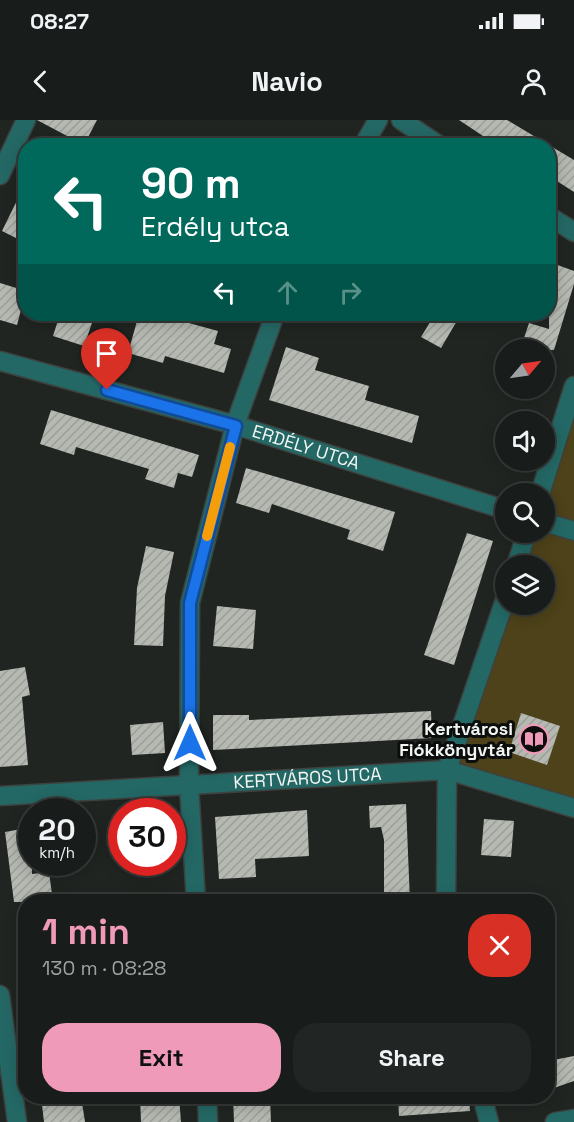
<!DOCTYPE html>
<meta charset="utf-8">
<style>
:root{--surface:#181c1a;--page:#212523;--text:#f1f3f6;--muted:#9fa1a2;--line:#363a39;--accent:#ef9ab8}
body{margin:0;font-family:"Space Grotesk",sans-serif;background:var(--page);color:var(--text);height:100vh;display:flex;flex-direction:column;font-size:22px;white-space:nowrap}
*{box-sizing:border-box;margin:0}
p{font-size:20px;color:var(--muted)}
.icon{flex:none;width:33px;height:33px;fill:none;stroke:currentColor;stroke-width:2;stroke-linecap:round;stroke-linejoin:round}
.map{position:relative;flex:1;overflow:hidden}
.details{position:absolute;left:18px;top:774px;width:537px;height:210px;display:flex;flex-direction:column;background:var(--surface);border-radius:24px;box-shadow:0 3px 15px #0003,0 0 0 2px var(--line)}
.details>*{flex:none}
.banner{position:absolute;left:18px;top:18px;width:538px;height:183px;border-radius:24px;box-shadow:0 3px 15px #0003,0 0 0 2px var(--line);background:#00695c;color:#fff;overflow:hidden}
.needle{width:39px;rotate:61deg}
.controls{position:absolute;left:495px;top:219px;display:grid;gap:12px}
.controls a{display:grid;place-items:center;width:60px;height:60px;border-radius:50%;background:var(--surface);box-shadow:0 3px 15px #0003,0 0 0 2px var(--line);font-size:30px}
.speed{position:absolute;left:18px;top:678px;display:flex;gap:12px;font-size:30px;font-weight:700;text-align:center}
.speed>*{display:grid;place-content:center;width:78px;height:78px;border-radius:50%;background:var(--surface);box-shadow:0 3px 15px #0003,0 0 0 2px var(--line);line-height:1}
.speed small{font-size:15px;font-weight:400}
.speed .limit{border:9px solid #d22;background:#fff;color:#111}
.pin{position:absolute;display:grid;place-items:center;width:51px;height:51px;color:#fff;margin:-62px -26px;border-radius:50% 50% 50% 0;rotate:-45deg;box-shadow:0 0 6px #0007}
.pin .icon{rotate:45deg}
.me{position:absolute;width:66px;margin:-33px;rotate:0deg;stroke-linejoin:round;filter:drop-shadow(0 0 4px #0008)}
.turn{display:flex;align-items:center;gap:21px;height:126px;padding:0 24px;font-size:27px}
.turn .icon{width:78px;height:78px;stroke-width:2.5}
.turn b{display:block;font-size:42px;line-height:51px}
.lanes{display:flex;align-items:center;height:57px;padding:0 24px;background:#0003;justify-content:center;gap:30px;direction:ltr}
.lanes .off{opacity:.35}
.round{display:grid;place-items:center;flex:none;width:63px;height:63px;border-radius:24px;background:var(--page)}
.head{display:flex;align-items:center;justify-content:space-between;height:102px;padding:0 24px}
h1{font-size:36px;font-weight:800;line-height:45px;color:var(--accent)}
.action{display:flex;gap:12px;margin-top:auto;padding:12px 24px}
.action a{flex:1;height:69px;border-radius:24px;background:var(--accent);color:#111;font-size:24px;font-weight:800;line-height:69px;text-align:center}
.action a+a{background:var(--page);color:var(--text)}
.status{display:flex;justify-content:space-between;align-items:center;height:42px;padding:0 30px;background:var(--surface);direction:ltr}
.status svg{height:16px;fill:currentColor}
header{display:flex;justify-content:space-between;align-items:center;height:78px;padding:0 24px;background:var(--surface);font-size:27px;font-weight:800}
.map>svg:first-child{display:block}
.green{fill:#4d4219}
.building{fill:url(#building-hatch)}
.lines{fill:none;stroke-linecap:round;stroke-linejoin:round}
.street-casing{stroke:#3d423f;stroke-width:21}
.street{stroke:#246865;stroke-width:18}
.route-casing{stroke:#114b97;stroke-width:15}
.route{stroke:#1a73e8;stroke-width:10}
.slow{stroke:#f59e0b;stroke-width:10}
.labels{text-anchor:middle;stroke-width:6;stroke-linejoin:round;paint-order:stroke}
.street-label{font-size:18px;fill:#f2f6f3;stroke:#0b0e0c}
.poi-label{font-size:18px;font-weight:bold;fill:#f2f6f3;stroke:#0b0e0c;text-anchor:end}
</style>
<div class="status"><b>08:27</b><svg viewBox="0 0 49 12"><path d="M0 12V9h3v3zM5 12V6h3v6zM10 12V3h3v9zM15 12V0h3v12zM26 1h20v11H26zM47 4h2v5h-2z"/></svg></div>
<header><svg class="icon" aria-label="back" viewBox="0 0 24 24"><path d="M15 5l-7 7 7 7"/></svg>Navio<svg class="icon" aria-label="person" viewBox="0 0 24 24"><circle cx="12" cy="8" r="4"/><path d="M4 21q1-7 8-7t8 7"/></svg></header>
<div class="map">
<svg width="574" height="1002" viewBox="0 0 574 1002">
<defs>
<pattern id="building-hatch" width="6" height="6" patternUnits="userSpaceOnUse" patternTransform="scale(1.5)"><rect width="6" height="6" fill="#b6b9b2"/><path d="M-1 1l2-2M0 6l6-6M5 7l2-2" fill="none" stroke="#9b9d98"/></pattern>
</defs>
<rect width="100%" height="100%" fill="#202522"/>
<path class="green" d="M574 266V682L447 650 506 484H544V446L516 445 527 413 544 412V374Z"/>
<path class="building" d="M37 0H97L84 25Z
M459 0H507L574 40V72L549 56V26H498Z
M26 62V123L2 111Z
M552 143 574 151V164L554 230H520L529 203 549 209V154Z
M0 163 26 171 17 205 0 200Z
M60 194H73L93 200 84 226 53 216Z
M139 194H156L218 211 214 224 231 229 224 253 165 236 163 243 128 233Z
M435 194H461L441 228 421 217Z
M286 227 319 238 315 250 369 266 365 280 419 296 412 323 269 280Z
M51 290 199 335 192 357 178 353 174 368 145 359 149 349 76 327 74 335 40 324Z
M246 348 395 392 383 431 347 419 350 410 272 384 269 393 236 383Z
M467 413 493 421 454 545 424 535Z
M146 426 174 432 165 476 163 526 134 525 137 468Z
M217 486 256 490 253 529 213 526Z
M25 547 30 575 22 577 28 645 0 647V551Z
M431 591 432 618 213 630V595H249V600Z
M521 593 560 606 547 645 509 632Z
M163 602 165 633 132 635 130 605Z
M406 684 410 782H384V720L381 707 370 708 369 686Z
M307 690 309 736 255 739 256 757 219 759 215 697Z
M484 699 514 701 511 737 481 735Z
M32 707V754L49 752 53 782H14L5 712Z
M574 936V961L548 970V941Z
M41 976H81L85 1002H44Z
M140 976H179L181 1002H141Z
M233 976H270L271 1002H234Z
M398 976H469L470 991 399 996Z"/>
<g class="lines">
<g class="street-casing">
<g id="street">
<path d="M401 0 440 26"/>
<path d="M363 26 378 0"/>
<path d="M0 55 26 0"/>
<path d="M549 96 574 112"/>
<path id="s1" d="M0 241 235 305 506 390"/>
<path d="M540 374 574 266"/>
<path d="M544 402 574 411"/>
<path d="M516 446 527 412"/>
<path id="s2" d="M0 676 447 650 574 688"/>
<path d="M196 782 189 665 190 483 235 305 275 194"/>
<path d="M446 782 447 650 506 477"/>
<path d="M0 875 17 1002"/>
<path d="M207 976 208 1002"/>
<path d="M482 976 489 1002"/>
<path d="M555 1002 574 999"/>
</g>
</g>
<use href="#street" class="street"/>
</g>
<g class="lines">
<g class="route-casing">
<path id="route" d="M107 270 236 306 190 483V623"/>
</g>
<use href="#route" class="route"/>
<path class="slow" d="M207 416 230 327"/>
</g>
<defs>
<g id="library-ring" transform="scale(1.5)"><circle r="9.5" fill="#0b0e0c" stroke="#ef9ab8" stroke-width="1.5"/><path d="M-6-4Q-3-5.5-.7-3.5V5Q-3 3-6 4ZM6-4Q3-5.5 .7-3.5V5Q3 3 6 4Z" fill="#ef9ab8"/></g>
</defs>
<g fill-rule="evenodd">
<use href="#library-ring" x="534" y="619"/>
</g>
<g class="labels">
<g class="street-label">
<text dy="6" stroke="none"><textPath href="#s1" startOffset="318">ERDÉLY UTCA</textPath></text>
<text dy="6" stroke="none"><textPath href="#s2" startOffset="308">KERTVÁROS UTCA</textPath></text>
</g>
<g class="poi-label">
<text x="513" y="615">Kertvárosi<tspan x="513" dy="21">Fiókkönyvtár</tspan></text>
</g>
</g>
</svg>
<div class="controls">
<a><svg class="needle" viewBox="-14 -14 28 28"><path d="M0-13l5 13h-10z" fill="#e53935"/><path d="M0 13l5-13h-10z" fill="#9fa1a2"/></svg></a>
<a><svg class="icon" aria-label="sound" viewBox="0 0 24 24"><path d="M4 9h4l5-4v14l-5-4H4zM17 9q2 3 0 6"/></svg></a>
<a><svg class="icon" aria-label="search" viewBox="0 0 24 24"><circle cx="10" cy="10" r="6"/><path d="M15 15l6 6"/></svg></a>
<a><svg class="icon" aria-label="layers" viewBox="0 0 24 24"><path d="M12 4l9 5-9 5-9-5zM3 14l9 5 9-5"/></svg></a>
</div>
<div class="speed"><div>20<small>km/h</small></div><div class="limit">30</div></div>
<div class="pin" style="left:107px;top:270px;background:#d93025"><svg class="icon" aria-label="arrive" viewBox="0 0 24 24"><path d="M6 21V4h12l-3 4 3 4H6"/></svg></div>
<svg class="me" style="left:190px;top:623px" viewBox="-20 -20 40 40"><path d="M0-17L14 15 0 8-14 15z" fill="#1a73e8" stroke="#fff" stroke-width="4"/></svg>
<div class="banner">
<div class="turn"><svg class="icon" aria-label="left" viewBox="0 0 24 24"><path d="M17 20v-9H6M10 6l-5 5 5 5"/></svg><div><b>90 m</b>Erdély utca</div></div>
<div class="lanes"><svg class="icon" aria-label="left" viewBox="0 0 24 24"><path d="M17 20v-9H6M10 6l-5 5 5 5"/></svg><svg class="icon off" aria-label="ahead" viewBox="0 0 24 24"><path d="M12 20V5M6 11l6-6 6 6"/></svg><svg class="icon off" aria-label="right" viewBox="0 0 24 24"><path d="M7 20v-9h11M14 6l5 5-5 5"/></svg></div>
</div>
<section class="details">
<div class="head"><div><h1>1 min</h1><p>130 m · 08:28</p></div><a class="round" style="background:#d93025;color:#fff"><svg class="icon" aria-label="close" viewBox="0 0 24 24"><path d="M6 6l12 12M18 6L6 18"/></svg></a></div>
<div class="action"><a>Exit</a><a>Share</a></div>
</section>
</div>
